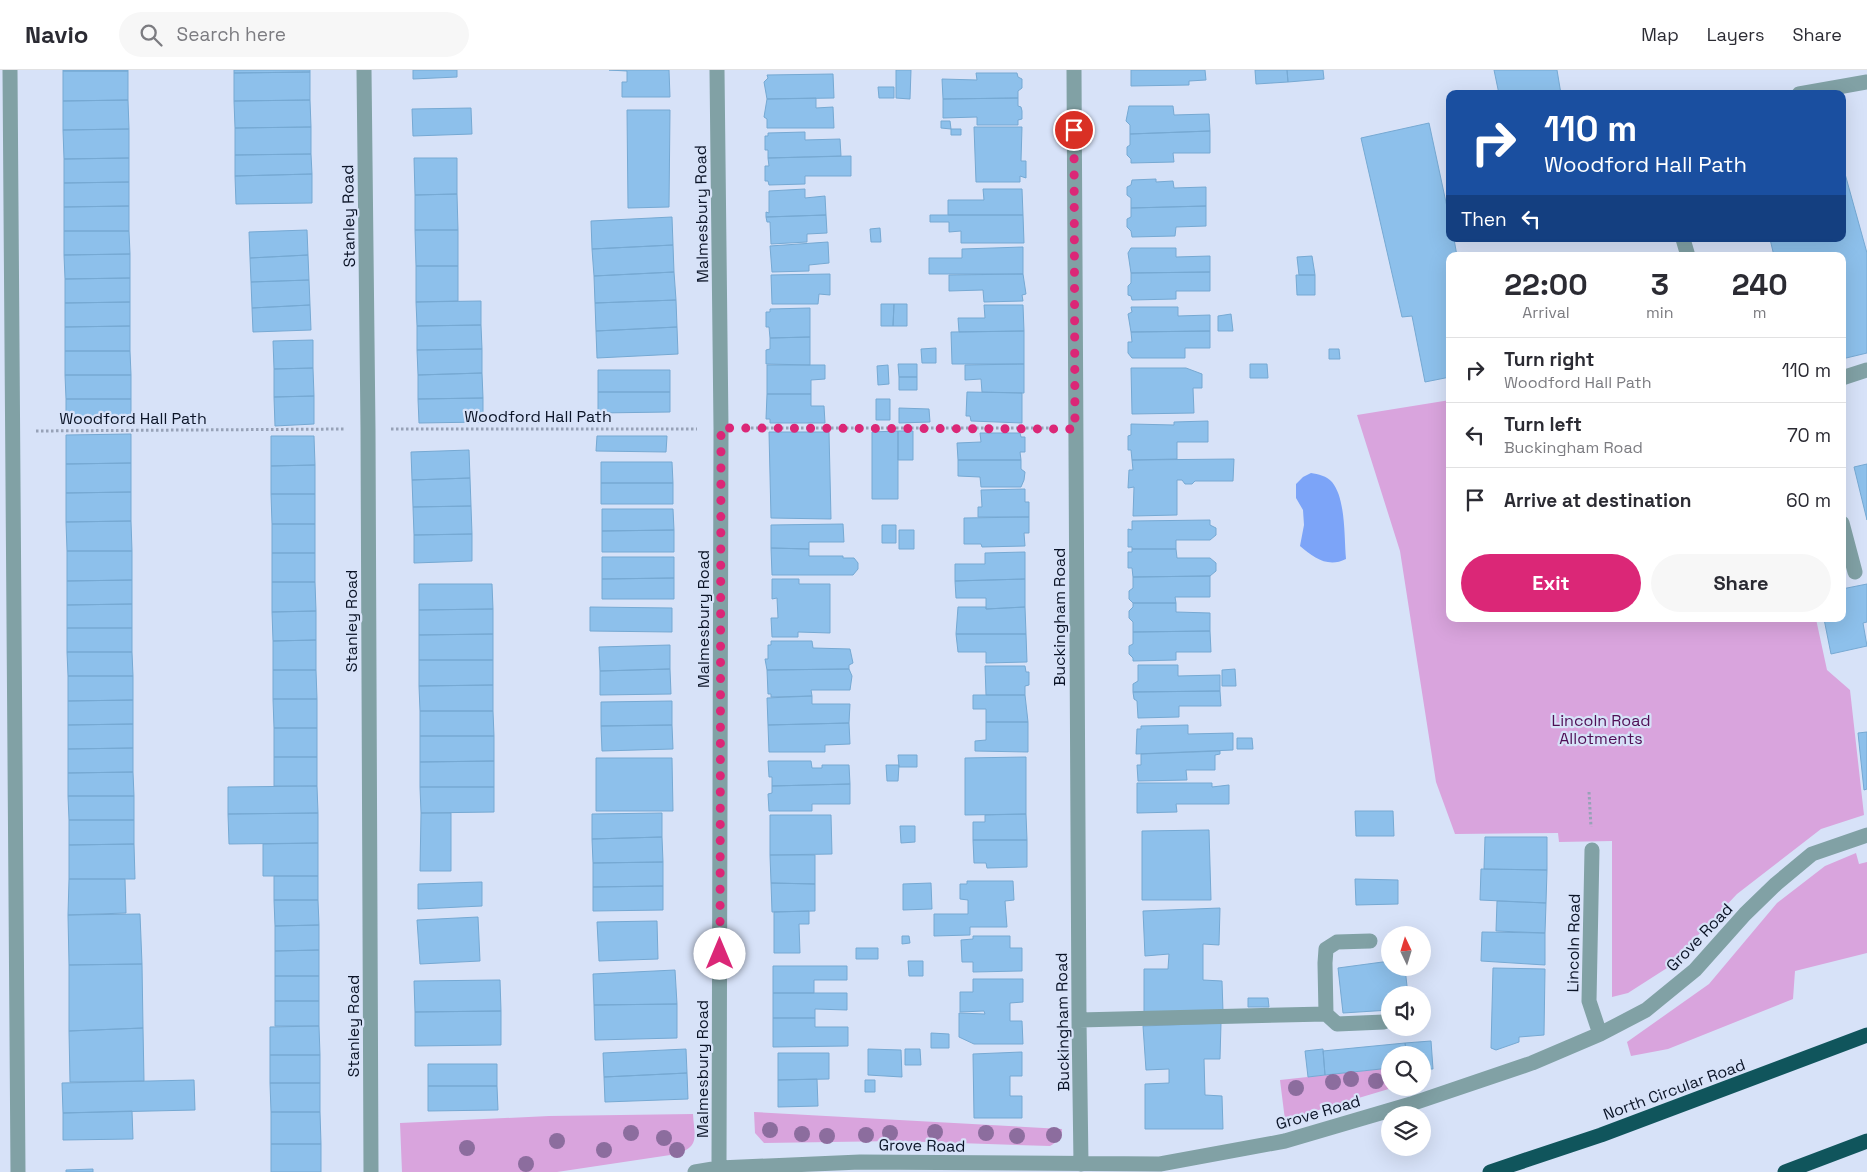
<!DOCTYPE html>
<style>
:root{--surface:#fff;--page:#f7f7f7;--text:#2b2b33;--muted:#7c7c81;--line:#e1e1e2;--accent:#db2777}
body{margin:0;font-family:"Space Grotesk",sans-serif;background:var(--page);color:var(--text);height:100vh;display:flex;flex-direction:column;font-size:19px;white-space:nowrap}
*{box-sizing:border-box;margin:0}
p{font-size:16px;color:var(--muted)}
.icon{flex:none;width:28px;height:28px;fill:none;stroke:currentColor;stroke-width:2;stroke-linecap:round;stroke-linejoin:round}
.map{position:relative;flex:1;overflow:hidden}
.side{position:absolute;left:1446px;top:182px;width:400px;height:370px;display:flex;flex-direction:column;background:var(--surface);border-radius:10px;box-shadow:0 5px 20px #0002}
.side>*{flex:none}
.top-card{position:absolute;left:1446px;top:20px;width:400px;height:152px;border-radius:10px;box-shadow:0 5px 20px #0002;background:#1a4fa0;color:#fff;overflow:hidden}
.needle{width:32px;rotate:356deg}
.buttons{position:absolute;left:1381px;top:856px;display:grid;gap:10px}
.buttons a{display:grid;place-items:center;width:50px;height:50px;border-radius:50%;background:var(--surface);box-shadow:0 5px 20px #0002;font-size:25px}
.pin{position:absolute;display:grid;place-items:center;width:42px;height:42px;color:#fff;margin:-21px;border:2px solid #fff;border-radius:50%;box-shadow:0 1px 5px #0007}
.me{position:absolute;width:55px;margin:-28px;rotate:0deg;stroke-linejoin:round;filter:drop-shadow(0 0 4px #0008)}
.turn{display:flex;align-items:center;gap:18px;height:105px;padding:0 15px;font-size:22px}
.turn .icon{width:65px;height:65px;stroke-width:2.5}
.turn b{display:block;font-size:35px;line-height:42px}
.then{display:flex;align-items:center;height:48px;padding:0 15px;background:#0003;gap:10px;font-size:19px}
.eta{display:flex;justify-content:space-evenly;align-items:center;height:85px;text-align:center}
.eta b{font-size:30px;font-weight:700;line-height:35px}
.cta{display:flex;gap:10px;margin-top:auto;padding:10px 15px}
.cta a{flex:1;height:58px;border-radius:30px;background:var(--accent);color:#fff;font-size:20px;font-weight:700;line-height:58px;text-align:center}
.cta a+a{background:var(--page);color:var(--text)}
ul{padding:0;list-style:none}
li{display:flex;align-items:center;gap:15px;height:65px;padding:0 15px;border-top:1px solid var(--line)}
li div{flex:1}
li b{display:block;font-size:19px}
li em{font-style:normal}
header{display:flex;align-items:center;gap:30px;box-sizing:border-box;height:70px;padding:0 25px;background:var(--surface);border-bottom:1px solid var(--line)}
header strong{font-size:24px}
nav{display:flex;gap:28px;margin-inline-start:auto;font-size:18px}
.search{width:350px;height:45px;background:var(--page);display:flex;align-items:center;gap:12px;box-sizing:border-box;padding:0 18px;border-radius:28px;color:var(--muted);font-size:19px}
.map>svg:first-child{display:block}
.green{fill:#d9a4dd}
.water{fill:#7ca4f8}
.building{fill:#8dc0eb;stroke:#76a9d3}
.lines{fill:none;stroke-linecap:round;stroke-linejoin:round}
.path{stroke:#97a2b7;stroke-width:3;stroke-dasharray:2.5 2.5;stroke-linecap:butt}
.lane{stroke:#81a1a5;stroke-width:15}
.street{stroke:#81a1a5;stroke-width:15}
.highway{stroke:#10555c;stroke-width:15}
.tree{fill:#8c6d9e}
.route{stroke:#db2777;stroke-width:9;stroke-dasharray:0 16.2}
.labels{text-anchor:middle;stroke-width:4.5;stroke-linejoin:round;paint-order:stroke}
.street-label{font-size:16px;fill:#0b1427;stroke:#d7e2f8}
.park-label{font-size:16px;fill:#4f0e55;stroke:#d7e2f8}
</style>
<header>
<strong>Navio</strong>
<div class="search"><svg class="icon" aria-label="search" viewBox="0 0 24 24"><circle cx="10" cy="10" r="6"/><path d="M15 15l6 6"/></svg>Search here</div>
<nav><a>Map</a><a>Layers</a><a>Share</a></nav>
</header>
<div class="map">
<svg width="1867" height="1102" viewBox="0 0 1867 1102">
<rect width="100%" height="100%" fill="#d7e2f8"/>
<path class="green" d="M1450 330V549H1816L1827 600 1850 620 1864 745 1821 759 1737 824 1667 898 1628 923 1612 927V771L1559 772 1558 763 1455 764 1436 712 1400 481 1357 345Z
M1856 783 1859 794 1867 792V883L1795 901 1793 929 1668 979 1631 986 1627 972 1709 914 1777 833 1825 796Z
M1390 998V1018H1392L1285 1050 1280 1010Z
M754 1042 1062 1059C1062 1069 1057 1072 1050 1076L898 1071 764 1073 755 1063Z
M693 1044C694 1065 701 1076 677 1084L557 1102H402L400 1053 549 1046Z"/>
<path class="water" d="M1311 403C1318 404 1327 406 1332 412 1346 429 1344 467 1346 489 1328 498 1314 488 1300 476L1304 455 1303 440 1296 428V414L1303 407Z"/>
<path class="building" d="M63 0H128V1H63Z
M234 0H310V2L234 3Z
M413 0H457V7L413 9Z
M609 0H669L670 27H622V12H627V1Z
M896 0H911L910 29 896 28Z
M1131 0H1205L1206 10 1189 11V15L1131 16Z
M1255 0H1287L1288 12 1256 14Z
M1287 0H1323L1324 9 1288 12Z
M1494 0H1557L1561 24H1499Z
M63 1H128V30L63 31Z
M310 2V30L234 31V3Z
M976 3H1017L1018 7 1022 9V18L1018 21V28L943 29 942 9 977 10Z
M833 4 834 28 767 29 764 12 768 8 767 5Z
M878 17H894V28H879Z
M816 28V38L833 37 834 58H767V49L764 47 767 29Z
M1018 28V36L1021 37 1022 41V49L1018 50V55H977V47L943 48V29Z
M128 30 129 59 63 60V31Z
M310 30 311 57 235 58 234 31Z
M1129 36H1173L1174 45 1209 44 1210 61 1130 64V55L1126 51Z
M471 38 472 64 413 66 412 39Z
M627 40H670L669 137 628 138Z
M941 51H950L951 59 941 58Z
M1429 53 1450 151V169H1454L1457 186H1450V307L1425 312 1412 246 1402 247 1361 68Z
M311 57V84L235 85V58Z
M974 57H1022L1021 91H1026V108L1020 106V112H976Z
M129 59V88L64 89 63 60Z
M951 59H961V65H951Z
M1210 61V83H1173L1174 92 1131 93V89L1127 85V77L1130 75V64Z
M805 62V70L840 69 841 86 768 88V80H765V66H768V63Z
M311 84 312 104 235 106V85Z
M851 86V106H805V114L769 115 768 111H765V96H769L768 88Z
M129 88V112L64 113V89Z
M414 88H457V124L415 125Z
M1842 93 1867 183V283L1842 289V186H1774L1770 169H1842Z
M312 104V133L236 134 235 106Z
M1156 109V112L1173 111 1174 118 1206 117V136L1131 138V128L1127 125V117L1131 115 1132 110Z
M129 112V136L64 137V113Z
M805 119V128L825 126 826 145 766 147V142L769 143V121Z
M983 119H1022L1023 145H948V130H984Z
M457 124 458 160H415V125Z
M129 136V161H64V137Z
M1206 136V156L1176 157 1175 166 1132 167 1131 161 1127 157V149L1131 147V138Z
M826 145 827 163 807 164V172L771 174 770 152H767L766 147Z
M930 145H1023L1024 173H961V161L949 162V152H930Z
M672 147 673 175 592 179 591 151Z
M880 158 881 172H871L870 159Z
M307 160 308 185 250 188 249 162Z
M415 160H458V196H416Z
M64 161H129L130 184 64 185Z
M828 172 829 193 809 195V201L772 202 770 176Z
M673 175 674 202 594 206 592 179Z
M1023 177V204H929V188H962V179Z
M1131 178H1176V187L1210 186V202L1131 203 1128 183Z
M130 184V208L65 209 64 185Z
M308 185 309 210 251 212 250 188Z
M1312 186 1315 205H1299L1297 187Z
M416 196H458V231L416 232Z
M674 202 676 230 595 233 594 206Z
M1210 202V221H1176V229L1132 230 1131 226 1128 225V216L1131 213V203Z
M830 204V225L819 224 818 234H772L771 205Z
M1023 204 1026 224 1022 225 1023 231 984 232 983 220 949 221V205Z
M1296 205H1315V225H1297Z
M130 208V232L65 233V209Z
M309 210 310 235 252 238 251 212Z
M676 230 677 257 596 261 595 233Z
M481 231V255L417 256 416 232Z
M130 232V256L65 257V233Z
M881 234H894L893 256H881Z
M894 234H907V256H893Z
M310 235 311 260 253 262 252 238Z
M984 235H1023L1024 261 959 262 958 248H985Z
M1131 237H1178V246L1210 245V261L1131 262 1128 244 1132 242Z
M810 238V267L770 268 769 257H766V242H770V239Z
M1231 244 1233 261H1218V246Z
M481 255 482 279 417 280V256Z
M130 256V281H65V257Z
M677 257 678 284 597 288 596 261Z
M1024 261V294H952L951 262Z
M1210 261V278H1185V288H1132L1128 283V272H1132L1131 262Z
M810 267V295L766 294V280L770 279V268Z
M313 270V298L274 299 273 271Z
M936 278V293H922L921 279Z
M482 279V303L418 305 417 280Z
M1329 279H1339L1340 289H1329Z
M65 281H130L131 305H65Z
M898 294H917V307H899Z
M1024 294V323L982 322 981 309 965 310V295Z
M1250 294H1267L1268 308H1250Z
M767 295H825V309L811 310V324H767Z
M888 295 889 314 878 315 877 296Z
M313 298 314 326 274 327V299Z
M1131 298H1186L1202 304V318H1193L1194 343 1132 344Z
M598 300H670V322H598Z
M482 303 483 328 418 329V305Z
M65 305H131V329H66Z
M899 307H917V320H899Z
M598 322H670V342L598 343Z
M967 322 1022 323V353L971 351 970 346H966Z
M767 324H811V336H824L825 353H770V349H766Z
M314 326V354L275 356 274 327Z
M483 328V352L419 353 418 329Z
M66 329H131V352L66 353Z
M876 329H890V350H876Z
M899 338 929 339 930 352 899 353Z
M1208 351V372H1177V389L1132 390 1131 380H1128V366L1131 365V354L1174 355V352Z
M898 361V429H872V362Z
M898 361H913V390H898Z
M769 362H829L831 449 771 448Z
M980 363H1020L1021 367H1025V382H1020L1021 390H958L957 373 981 372Z
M131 364V393L66 394V365Z
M271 366H314L315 395 271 396Z
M597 366H667L666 382 596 381Z
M469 380 470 408 412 410 411 382Z
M1234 389 1233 411H1195L1192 414H1185L1182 410H1177V445L1133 446 1134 417 1128 418 1129 400H1133L1132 390Z
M958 390H1021V399L1025 402 1024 410 1021 417H981L980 407 958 406Z
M601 392H672L673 413H601Z
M131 393V422L66 423V394Z
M1867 394V450L1854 397Z
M315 395V424H271V396Z
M470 408 471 436 413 437 412 410Z
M601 413H673V434H601Z
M1025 419V432H1029V447H978V437H982L981 420Z
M131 422V451L66 452V423Z
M271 424H315V454H272Z
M471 436 472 464 414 465 413 437Z
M602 439H673L674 460 602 461Z
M1029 447V463H1024L1025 476 982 477 981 474H964V448Z
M1210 450V455L1216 458V465L1210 470H1176V479H1132V477H1128V459L1132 460V451Z
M131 451 132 481H67L66 452Z
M272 454H315V483H272Z
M843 454 844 472H809V479L771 478V455Z
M882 455H896V473H882Z
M674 460V482H602V461Z
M899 460H914V479H899Z
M472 464V491L414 493V465Z
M771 478 809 479V486H843V488H854L858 493V499L853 505H772Z
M1132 479H1176L1177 488H1210L1216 493V501L1210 506 1133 507 1132 498H1128V482H1132Z
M67 481H132V510L67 511Z
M1025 482V509L955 511V494H985V483Z
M272 483H315V512H272Z
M602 487H674V508L602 509Z
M1210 506V527H1175L1176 533H1133L1129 529V521L1133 518V507Z
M674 508V529H602V509Z
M772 509H799V514H830V563L798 562V567H772L771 548H778L777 528 772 529Z
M1025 509V537L986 539V528H956L955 511Z
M132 510V534L67 535V511Z
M272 512H315L316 541 272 542Z
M419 514H492L493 539 419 540Z
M1867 514V552L1863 553 1867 576 1831 584 1824 549H1842V519Z
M1133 533H1176V542L1210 543V561L1133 562V552L1129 548V541L1133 537Z
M132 534V558H67V535Z
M590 537 672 538V562L590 561Z
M958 537H986V539L1025 537 1026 564H956Z
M493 539V564L419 565V540Z
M316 541V570L273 571 272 542Z
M67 558H132V582H67Z
M1210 561 1211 582H1176V590L1133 591V588L1129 584V576L1133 574V562Z
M493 564V590H419V565Z
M956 564H1026L1027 592 986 593V582H958Z
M316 570V600H273V571Z
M771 571H812L813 578 850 579 853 593 849 595V599L767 600 765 589H768V575H771Z
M670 575V599L600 601 599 577Z
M67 582H132L133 606H68Z
M419 590H493V615L419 616Z
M1138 595H1178V606L1220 605V621L1133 622V614L1138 611Z
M985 596H1025L1026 602H1029V615L1025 616V625H986Z
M670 599 671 624 600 625V601Z
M849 599 852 606 850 620H811L812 626 771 627V624H768L767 600Z
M1235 599 1236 616H1222V600Z
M273 600H316L317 629H273Z
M68 606H133V630L68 631Z
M493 615V641H420L419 616Z
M1220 621 1221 636H1179V647L1138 648 1137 631 1134 629 1133 622Z
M973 625H1025L1028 652H986V639H973Z
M812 626V634H850L849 653 768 655 767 628Z
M273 629H317V658H274Z
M133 630V654L68 655V631Z
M672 631V655L601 656V632Z
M420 641H493L494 666H420Z
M986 652H1028V682L975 681V671L986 670Z
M849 653 850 674 825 675V682H769L768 655Z
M133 654V678L68 679V655Z
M672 655 673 679 602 681 601 656Z
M1188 655V664L1233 663V680L1136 684 1137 659H1141V656Z
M274 658H317V687H274Z
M1867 662V719L1864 720 1858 663Z
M420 666H494V691L420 692Z
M1237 668H1252L1253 679H1237Z
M133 678V702L68 703V679Z
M1220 681V684L1215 685V700H1186L1187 710 1138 711 1137 695H1141V684Z
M898 685H917V697H899Z
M274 687H317V716H274Z
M1026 687V744L965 745V688Z
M596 688H672L673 741H596Z
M494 691V717H420V692Z
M768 691H811L812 698H822V695H849L850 714 772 716V707H769Z
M886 695H899L898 711H887Z
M133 702 134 726H68V703Z
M1137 713H1212V717L1229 715V734H1176L1177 742 1137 743Z
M850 714V734H812V741H769L768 724 772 723V716Z
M317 716 318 743 228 744V717Z
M420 717H494V742L421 743Z
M68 726H134V750H69Z
M1355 741H1393L1394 766H1356Z
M318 743V773L229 774 228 744Z
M421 743H451V801H420Z
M662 743V767L592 769V744Z
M1026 744 1027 770H973V752H985V745Z
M770 745H831L832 784 770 785Z
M69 750H134V774L69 775Z
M900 756H915V772L901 773Z
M1209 760 1211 830H1142V761Z
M662 767 663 792 593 793 592 769Z
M1485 767H1547V800L1484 799Z
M973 770H1027V797L987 798 986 793H974Z
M318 773V806H263V774Z
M134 774 135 809H69V775Z
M770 785H815V814L771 813Z
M663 792V816L593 817V793Z
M1481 799 1547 800 1546 833 1480 830Z
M274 806H318V830H274Z
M69 809H125L126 843 68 845Z
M1355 809 1398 810V834L1356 835Z
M967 811H1013L1014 830 1005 831 1007 857H970V865L934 866V844H968V830L960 829V814H967Z
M482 812V836L418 839V814Z
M771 813 815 814V841L772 842Z
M931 813 932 839 903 840V814Z
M663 816V840L593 841V817Z
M274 830H318L319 855 275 856Z
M1497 831 1546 833 1545 863 1496 861Z
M1220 838 1219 875 1203 874V910L1222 911 1223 942 1144 943V899H1168L1169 884 1145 886 1143 841Z
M809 841V854H799L800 883H774V842Z
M140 844 142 894 69 895 68 845Z
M478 847 480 891 420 894 417 850Z
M657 851 658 889 599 891 597 852Z
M319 855V880L275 881V856Z
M1482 862 1545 863V895L1481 891Z
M902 866H909L910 873 902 874Z
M973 866H1010V878H1022V901L973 902V892H962L961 870 973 869Z
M856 878H878V889H856Z
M319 880V906H275V881Z
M908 891H923V906H909Z
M1390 891V898H1405L1408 925H1390V940L1343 943 1338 898Z
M142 894 143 958 69 961V895Z
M773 896H847V910H814V923H773Z
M1493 898 1545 899 1544 965 1519 967V972L1496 980 1491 978Z
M675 900 677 934 594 935 593 904Z
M275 906H319V931H275Z
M973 909H1023V932L1010 933V951H1022L1023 974H974L959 967V943L985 944 984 941 960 942V922H973Z
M500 910 501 941 415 942 414 911Z
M773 923H847V940L815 939V948H773Z
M1248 928H1268L1269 937H1248Z
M275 931H319V956H275Z
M677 934V968L595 970 594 935Z
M501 941V975L415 976V942Z
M773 948H815V957H848V976L773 977Z
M1221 953 1220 989H1204L1205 1025 1222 1026 1223 1059H1145V1014L1169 1013V999L1146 1000 1143 956Z
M319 956 320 985H270V957Z
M143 958 144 1011 70 1012 69 961Z
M931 963 949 964V978H931Z
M1431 971 1433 999H1422V985H1407L1405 973Z
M1405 973 1407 985H1390V998L1325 1005 1323 981Z
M686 979 687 1003 604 1007 603 983Z
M868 979 901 980 902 1007 868 1005Z
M905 979H920L921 995H905Z
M1323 979 1325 1005 1308 1007 1305 981Z
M1022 982V1006H1010V1026H1022V1048H974L973 984Z
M778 983H829V1009L778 1010Z
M270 985H320V1013H270Z
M428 994H497V1016H428Z
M687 1003 688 1029 605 1032 604 1007Z
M817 1009 818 1036 778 1037V1010Z
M194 1010 195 1040 63 1043 62 1013Z
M865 1010H875V1022H865Z
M270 1013H320V1042H271Z
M428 1016H497L498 1040 428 1041Z
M132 1041 133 1069 63 1070V1043Z
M271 1042H320L321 1074H271Z
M271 1074H321V1102H271Z
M93 1099V1102H66V1100Z"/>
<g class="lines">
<path class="path" d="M746 358H1052
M391 359H697
M36 361 344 359
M1589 722 1591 757"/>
<path class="lane" d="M1842 308 1867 300
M1842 453 1855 502"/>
<path class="street" d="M10 0 18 1102
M364 0 368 359 371 1102
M717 0 721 358 719 1098
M1074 0 1079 950 1081 1094
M1799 24 1867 12
M1683 169 1688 186
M1592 780 1589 931 1600 964
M1326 944 1325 893 1326 879 1337 872 1370 871
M1079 950 1326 944 1337 954 1384 952
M695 1102 719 1098 860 1092 1160 1094 1285 1071 1411 1034 1532 993 1600 964 1646 940 1695 900 1745 844 1776 814 1812 784 1867 765"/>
<path class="highway" d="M1490 1102 1601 1065 1867 965
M1785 1102 1867 1071"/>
</g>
<g class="tree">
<circle cx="1351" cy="1009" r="8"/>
<circle cx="1376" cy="1011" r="8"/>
<circle cx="1333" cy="1012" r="8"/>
<circle cx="1296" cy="1018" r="8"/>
<circle cx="770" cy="1060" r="8"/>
<circle cx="935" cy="1062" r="8"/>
<circle cx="631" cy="1063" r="8"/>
<circle cx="890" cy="1063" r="8"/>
<circle cx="986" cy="1063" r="8"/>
<circle cx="802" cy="1064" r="8"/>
<circle cx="866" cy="1065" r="8"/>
<circle cx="1054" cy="1065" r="8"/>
<circle cx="827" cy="1066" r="8"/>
<circle cx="1017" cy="1066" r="8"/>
<circle cx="664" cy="1068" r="8"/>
<circle cx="557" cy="1071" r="8"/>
<circle cx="467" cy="1078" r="8"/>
<circle cx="604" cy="1080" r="8"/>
<circle cx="677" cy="1080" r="8"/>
<circle cx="526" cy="1094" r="8"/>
</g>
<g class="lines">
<path class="route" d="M720 884 721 358 1075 359 1074 60"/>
</g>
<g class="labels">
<g class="street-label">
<text transform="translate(701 144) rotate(-91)" y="6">Malmesbury Road</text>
<text transform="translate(348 146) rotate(-91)" y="6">Stanley Road</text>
<text x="538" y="352">Woodford Hall Path</text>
<text x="133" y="354">Woodford Hall Path</text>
<text transform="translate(1059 547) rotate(-90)" y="6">Buckingham Road</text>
<text transform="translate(703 549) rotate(-90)" y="6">Malmesbury Road</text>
<text transform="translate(351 551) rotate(-90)" y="6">Stanley Road</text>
<text transform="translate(1699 867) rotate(-46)" y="6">Grove Road</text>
<text transform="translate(1573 873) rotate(-89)" y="6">Lincoln Road</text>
<text transform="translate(1062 952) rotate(-91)" y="6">Buckingham Road</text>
<text transform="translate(353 956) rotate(-90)" y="6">Stanley Road</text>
<text transform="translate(702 999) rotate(-90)" y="6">Malmesbury Road</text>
<text transform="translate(1674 1019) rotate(-20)" y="6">North Circular Road</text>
<text transform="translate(1318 1042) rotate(-16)" y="6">Grove Road</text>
<text transform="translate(922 1075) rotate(1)" y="6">Grove Road</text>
</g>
<g class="park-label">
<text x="1601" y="656">Lincoln Road<tspan x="1601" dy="18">Allotments</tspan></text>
</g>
</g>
</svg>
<div class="buttons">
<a><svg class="needle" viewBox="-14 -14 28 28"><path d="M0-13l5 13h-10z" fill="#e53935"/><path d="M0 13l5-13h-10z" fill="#7c7c81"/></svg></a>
<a><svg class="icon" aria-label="sound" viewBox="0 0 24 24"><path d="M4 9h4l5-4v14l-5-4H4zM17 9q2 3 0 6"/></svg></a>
<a><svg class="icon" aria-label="search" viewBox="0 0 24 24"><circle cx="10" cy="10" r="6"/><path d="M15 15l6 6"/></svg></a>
<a><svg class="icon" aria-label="layers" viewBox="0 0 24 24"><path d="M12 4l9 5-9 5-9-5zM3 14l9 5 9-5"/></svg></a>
</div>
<div class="pin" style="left:1074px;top:60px;background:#d93025"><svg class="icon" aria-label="arrive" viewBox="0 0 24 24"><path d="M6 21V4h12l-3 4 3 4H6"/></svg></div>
<svg class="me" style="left:720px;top:884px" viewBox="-20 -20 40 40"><circle r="19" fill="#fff"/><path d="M0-13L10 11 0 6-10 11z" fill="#db2777"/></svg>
<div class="top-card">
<div class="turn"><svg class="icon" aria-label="right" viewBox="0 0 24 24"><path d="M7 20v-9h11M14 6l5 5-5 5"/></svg><div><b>110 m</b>Woodford Hall Path</div></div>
<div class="then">Then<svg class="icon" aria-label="left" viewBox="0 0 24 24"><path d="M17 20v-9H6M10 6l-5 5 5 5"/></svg></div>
</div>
<section class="side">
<div class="eta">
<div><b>22:00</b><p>Arrival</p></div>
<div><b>3</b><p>min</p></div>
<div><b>240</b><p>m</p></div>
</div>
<ul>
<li><svg class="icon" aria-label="right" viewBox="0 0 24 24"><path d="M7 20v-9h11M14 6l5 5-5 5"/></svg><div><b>Turn right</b><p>Woodford Hall Path</p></div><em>110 m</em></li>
<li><svg class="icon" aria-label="left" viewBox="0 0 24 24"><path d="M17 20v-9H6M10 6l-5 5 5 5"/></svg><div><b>Turn left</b><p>Buckingham Road</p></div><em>70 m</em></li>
<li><svg class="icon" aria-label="arrive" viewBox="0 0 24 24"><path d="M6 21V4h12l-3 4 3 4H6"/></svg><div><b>Arrive at destination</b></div><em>60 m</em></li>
</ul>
<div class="cta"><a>Exit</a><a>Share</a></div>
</section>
</div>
